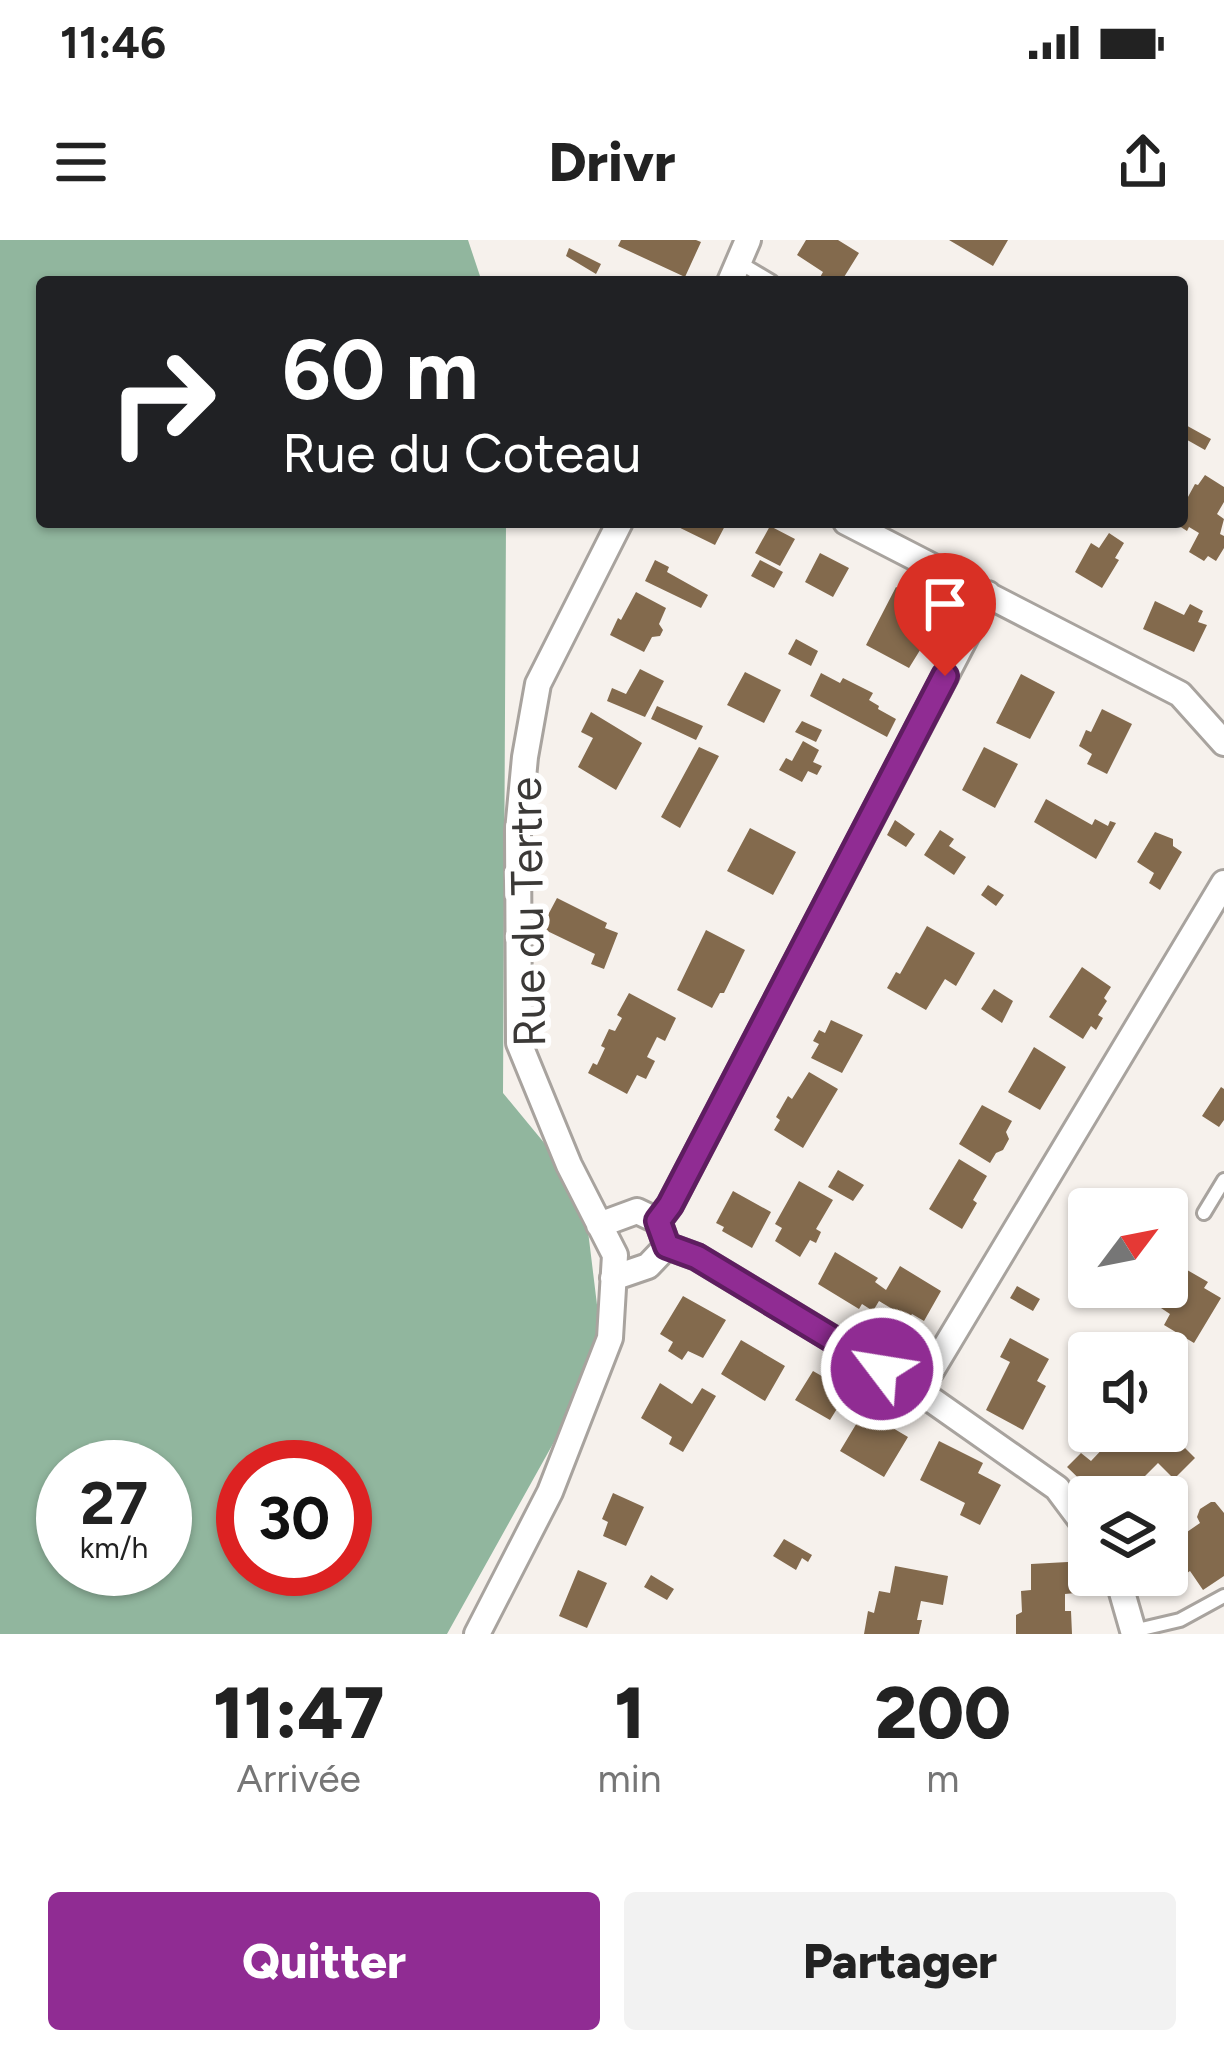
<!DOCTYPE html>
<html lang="fr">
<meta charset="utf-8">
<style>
:root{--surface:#fff;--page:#f2f2f2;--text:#222;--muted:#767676;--accent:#902c93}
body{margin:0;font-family:Figtree,sans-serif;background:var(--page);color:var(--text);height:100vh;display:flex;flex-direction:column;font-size:45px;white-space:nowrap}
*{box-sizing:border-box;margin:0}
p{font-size:39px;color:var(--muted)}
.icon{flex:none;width:66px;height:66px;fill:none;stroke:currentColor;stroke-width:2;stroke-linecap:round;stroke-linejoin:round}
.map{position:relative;height:1394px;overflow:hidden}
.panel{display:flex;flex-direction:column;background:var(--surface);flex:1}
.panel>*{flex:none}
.top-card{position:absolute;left:36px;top:36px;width:1152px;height:252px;border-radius:12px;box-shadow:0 3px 9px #0004;background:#202124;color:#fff;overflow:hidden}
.needle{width:78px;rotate:58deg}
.buttons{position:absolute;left:1068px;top:948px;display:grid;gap:24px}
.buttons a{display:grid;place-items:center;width:120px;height:120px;border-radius:12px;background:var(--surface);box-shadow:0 3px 9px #0004;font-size:60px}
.speed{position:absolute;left:36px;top:1200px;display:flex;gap:24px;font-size:60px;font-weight:700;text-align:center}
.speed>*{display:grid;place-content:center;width:156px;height:156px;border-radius:50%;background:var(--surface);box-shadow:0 3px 9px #0004;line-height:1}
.speed small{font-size:30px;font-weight:400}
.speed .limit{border:18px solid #d22;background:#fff;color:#111}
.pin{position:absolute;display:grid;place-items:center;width:102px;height:102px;color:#fff;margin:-123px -51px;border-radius:50% 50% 50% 0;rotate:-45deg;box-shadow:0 0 12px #0007}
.pin .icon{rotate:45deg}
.me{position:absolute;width:132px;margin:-66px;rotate:301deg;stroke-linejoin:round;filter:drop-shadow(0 0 9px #0008)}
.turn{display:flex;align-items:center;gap:42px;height:252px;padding:0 48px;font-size:54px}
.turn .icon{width:156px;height:156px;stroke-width:2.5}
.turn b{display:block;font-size:84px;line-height:102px}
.eta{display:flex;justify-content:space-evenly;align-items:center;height:204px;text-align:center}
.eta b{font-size:72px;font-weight:800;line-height:84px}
.action{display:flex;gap:24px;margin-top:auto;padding:24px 48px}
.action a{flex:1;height:138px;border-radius:12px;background:var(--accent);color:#fff;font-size:48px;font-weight:800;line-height:138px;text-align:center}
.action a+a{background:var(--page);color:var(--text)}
.status{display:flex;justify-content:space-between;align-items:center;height:84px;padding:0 60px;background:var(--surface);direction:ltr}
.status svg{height:33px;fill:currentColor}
header{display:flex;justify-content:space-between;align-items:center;height:156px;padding:0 48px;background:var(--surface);font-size:54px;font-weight:800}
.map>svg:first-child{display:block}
.forest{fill:#91b69e;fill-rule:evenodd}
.building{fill:#836a4d}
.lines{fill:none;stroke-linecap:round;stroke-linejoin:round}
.service-casing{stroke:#a8a39e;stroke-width:18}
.minor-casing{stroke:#a8a39e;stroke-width:30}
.service{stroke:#fff;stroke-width:12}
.minor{stroke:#fff;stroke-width:24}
.route-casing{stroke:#5e1d60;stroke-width:30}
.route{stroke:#902c93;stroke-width:21}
.labels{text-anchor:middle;stroke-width:12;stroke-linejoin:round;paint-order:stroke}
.street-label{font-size:45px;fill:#3b3937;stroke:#fff}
</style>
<div class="status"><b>11:46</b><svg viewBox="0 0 49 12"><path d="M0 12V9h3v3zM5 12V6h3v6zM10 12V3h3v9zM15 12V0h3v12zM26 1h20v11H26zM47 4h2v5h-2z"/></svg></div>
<header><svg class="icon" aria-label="menu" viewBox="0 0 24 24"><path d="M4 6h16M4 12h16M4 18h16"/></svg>Drivr<svg class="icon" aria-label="share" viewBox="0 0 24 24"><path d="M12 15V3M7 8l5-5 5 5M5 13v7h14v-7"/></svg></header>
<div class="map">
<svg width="1224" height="1394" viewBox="0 0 1224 1394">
<rect width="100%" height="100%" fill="#f6f1ec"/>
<path class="forest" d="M0 0H468L482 42H42V282H506L503 853 583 950 603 1114 447 1394H0ZM63 1227H165V1329H63ZM243 1227H345V1329H243Z"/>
<path class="building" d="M621 0H696L701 2 685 37 618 6Z
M806 0H838L859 13 841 42H825L819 39 823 32 797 15Z
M949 0H1008L993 26Z
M569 8 601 24 596 34 566 16Z
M1182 183 1211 199 1205 210 1182 197Z
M1205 235 1224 247V262L1217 274 1224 279 1220 294 1224 296V308L1216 321 1208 316 1204 321 1189 312 1199 293 1189 287 1187 291 1173 282H1182V268L1195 244 1198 245Z
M668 282H727L715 305Z
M770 286 795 299 780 326 755 313Z
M1109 293 1124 303 1115 318 1119 320 1102 348 1075 332 1091 303 1099 308Z
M820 313 849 328 833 357 805 342Z
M655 320 669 327 667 332 708 355 701 368 645 341Z
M760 320 783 332 774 348 751 336Z
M896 347 928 364 912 395 925 402 909 428 866 405Z
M636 352 666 368 659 384 663 390 660 396 652 397 644 412 610 395 618 378 621 380Z
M1155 361 1184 375 1190 364 1203 371 1198 382 1207 385 1194 412 1143 389Z
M796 399 818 411 811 426 788 414Z
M640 429 664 441 645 477 607 461 612 448 626 454Z
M745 432 781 450 764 483 727 465Z
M821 433 840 443 843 438 873 453 869 460 879 466 878 469 896 479 887 497 810 456Z
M1021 434 1055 452 1030 499 996 483Z
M657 466 703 486 696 500 651 479Z
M1102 469 1132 484 1107 534 1087 524 1092 514 1079 506 1086 490 1091 492Z
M591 472 642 503 616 550 578 527 593 498 581 492Z
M802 481 822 490 816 502 795 492Z
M803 501 819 510 813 522 822 526 817 535 808 531 802 542 779 530 786 518 792 521Z
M699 507 719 516 680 588 661 577Z
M984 507 1018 524 995 568 962 550Z
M1046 559 1092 585 1095 579 1108 586 1110 581 1116 583 1096 619 1034 582Z
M895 580 915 594 906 607 887 595Z
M750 588 796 612 773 655 727 631Z
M940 590 954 599 949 606 966 617 954 635 924 615Z
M1155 592 1173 599V606L1182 612 1160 650 1149 643 1154 633 1137 622Z
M988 645 1004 655 996 666 981 655Z
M557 658 607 683 605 688 618 693 604 729 591 724 595 714 541 688Z
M927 686 975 713 956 746 945 739 926 770 887 748 896 732 900 734Z
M706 690 745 710 724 753H720L712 768 677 750Z
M1082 727 1111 747 1104 758 1107 761 1098 775 1103 778 1096 790 1091 786 1083 799 1049 777Z
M994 749 1013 761 1002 783 981 769Z
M629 753 676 778 665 801 657 797 647 817 655 821 646 839 637 835 627 854 588 833 593 823 597 825 605 808 601 806 609 789 615 791 622 778 617 775Z
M831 780 863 795 842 833 811 818 819 804 813 801 819 790 825 793Z
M1034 807 1066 827 1040 870 1008 852Z
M809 832 838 849 803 908 774 890 780 880 776 877 788 856 792 859Z
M1221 847 1224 849V880L1219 887 1202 876Z
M982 865 1012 881 1006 892 1009 899 1003 910 996 913 990 923 959 904Z
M959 919 987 936 973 960 977 963 962 989 929 969Z
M838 930 864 945 853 961 828 947Z
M799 941 833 960 816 989 821 992 816 1003 810 1000 800 1017 775 1001 782 988 775 984Z
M733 951 771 972 752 1008 722 991 724 987 716 983Z
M835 1012 878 1038 875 1042 886 1050 900 1026 941 1051 924 1081 912 1074 909 1079 879 1061 873 1071 862 1064 859 1069 818 1044Z
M1175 1023 1208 1042 1204 1048 1221 1058 1194 1103 1164 1085 1170 1074 1152 1062 1161 1047H1167V1037Z
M1017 1046 1040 1059 1033 1071 1010 1058Z
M683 1056 726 1080 703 1118 688 1111 682 1120 668 1111 673 1102 660 1094Z
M1093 1095 1105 1103 1099 1113H1087L1084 1111Z
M1010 1098 1049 1119 1037 1141 1046 1146 1023 1190 986 1170 1010 1122 1000 1117Z
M741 1100 785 1126 765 1161 721 1134Z
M813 1131 848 1151 830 1180 795 1160Z
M660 1143 692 1164 702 1148 716 1156 683 1212 669 1204 672 1197 641 1178Z
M864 1171 908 1197 884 1237 840 1211Z
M1126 1191H1131L1137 1198 1144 1191H1168L1195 1218 1174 1239 1158 1223 1145 1236 1148 1239 1131 1257H1123L1110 1245 1098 1257 1067 1227 1081 1213 1091 1221 1110 1201 1113 1204Z
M939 1201 983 1223 978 1233 1001 1245 980 1285 960 1275 965 1263 920 1240Z
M613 1253 644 1267 626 1306 603 1296 608 1282 602 1279Z
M1211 1262H1215L1224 1273V1336L1203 1350 1190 1331 1171 1344 1165 1335 1167 1296 1171 1303 1200 1283 1197 1277 1200 1269Z
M784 1299 812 1315 808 1322 802 1318 796 1330 773 1316Z
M1086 1321V1352L1065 1354V1371H1071L1072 1394H1016V1375L1022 1372 1021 1351 1031 1350V1324Z
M895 1326 948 1336 943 1365 921 1361 917 1380H922L919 1394H864L868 1371 874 1373 879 1351 890 1353Z
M578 1330 607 1343 587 1388 559 1376Z
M651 1335 674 1349 667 1360 644 1347Z"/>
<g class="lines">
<g class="service-casing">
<path id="service" d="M740 23 772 42
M1204 973 1224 940
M1133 1391 1180 1380 1224 1356"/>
</g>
<g class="minor-casing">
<path id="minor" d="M730 42 748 0
M846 282 1180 454 1224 503
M658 981 670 965 988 354
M599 985 637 971 658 981 667 1006 648 1026 613 1038
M667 1006 697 1017 919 1151 1057 1248 1089 1291
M919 1151 1224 643
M1117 1335 1134 1394
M477 1394 550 1252 610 1098 615 1015 569 925 519 803 518 591 525 517 538 444 620 282"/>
</g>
<use href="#service" class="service"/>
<use href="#minor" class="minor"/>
</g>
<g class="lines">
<g class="route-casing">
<path id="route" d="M882 1129 697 1017 667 1006 658 981 670 965 945 436"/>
</g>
<use href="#route" class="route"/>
</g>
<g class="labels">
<g class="street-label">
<text transform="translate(527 672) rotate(-91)" y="16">Rue du Tertre</text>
</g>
</g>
</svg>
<div class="buttons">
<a><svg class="needle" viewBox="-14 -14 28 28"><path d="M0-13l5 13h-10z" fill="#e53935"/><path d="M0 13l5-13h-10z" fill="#767676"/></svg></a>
<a><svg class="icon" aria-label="sound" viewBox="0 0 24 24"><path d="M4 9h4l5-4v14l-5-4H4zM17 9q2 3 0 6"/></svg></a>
<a><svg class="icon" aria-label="layers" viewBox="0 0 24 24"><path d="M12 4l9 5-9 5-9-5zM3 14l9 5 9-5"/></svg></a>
</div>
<div class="speed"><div>27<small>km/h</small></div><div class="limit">30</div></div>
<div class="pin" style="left:945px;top:436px;background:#d93025"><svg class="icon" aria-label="arrive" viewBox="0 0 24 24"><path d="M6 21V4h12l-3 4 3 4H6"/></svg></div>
<svg class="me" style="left:882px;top:1129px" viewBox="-20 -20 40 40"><circle r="17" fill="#902c93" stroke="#fff" stroke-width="3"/><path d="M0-11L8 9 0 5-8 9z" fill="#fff"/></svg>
<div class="top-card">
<div class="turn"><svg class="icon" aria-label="right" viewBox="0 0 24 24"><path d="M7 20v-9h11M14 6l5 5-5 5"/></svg><div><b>60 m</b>Rue du Coteau</div></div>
</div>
</div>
<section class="panel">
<div class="eta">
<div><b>11:47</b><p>Arrivée</p></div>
<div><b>1</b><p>min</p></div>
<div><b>200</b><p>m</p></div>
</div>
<div class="action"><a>Quitter</a><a>Partager</a></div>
</section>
